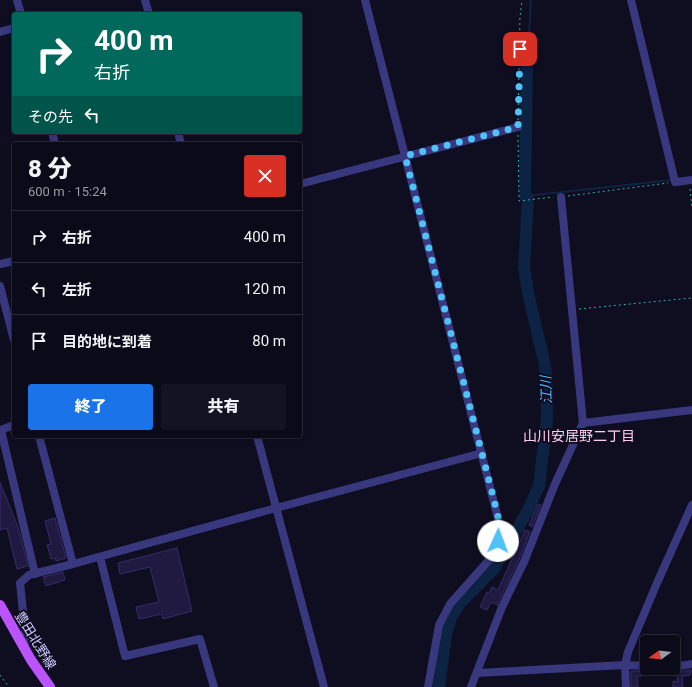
<!DOCTYPE html>
<html lang="ja">
<meta charset="utf-8">
<style>
:root{--surface:#0b0a18;--page:#141321;--text:#f1f3f6;--muted:#9a9aa2;--line:#2b2b37;--accent:#1a73e8}
body{margin:0;font-family:Roboto,"Noto Sans JP",sans-serif;background:var(--page);color:var(--text);height:100vh;display:flex;flex-direction:column;font-size:15px;white-space:nowrap}
*{box-sizing:border-box;margin:0}
p{font-size:13px;color:var(--muted)}
.icon{flex:none;width:22px;height:22px;fill:none;stroke:currentColor;stroke-width:2;stroke-linecap:round;stroke-linejoin:round}
.map{position:relative;flex:1;overflow:hidden}
.sheet{position:absolute;left:12px;top:142px;width:290px;height:296px;display:flex;flex-direction:column;background:var(--surface);border-radius:4px;box-shadow:0 2px 6px #0003,0 0 0 1px var(--line)}
.sheet>*{flex:none}
.hud{position:absolute;left:12px;top:12px;width:290px;height:122px;border-radius:4px;box-shadow:0 2px 6px #0003,0 0 0 1px var(--line);background:#00695c;color:#fff;overflow:hidden}
.needle{width:26px;rotate:255deg}
.buttons{position:absolute;left:640px;top:635px;display:grid;gap:8px}
.buttons a{display:grid;place-items:center;width:40px;height:40px;border-radius:4px;background:var(--surface);box-shadow:0 2px 6px #0003,0 0 0 1px var(--line);font-size:20px}
.pin{position:absolute;display:grid;place-items:center;width:34px;height:34px;color:#fff;margin:-17px;border-radius:8px;box-shadow:0 2px 6px #0006}
.me{position:absolute;width:44px;margin:-22px;rotate:2deg;stroke-linejoin:round;filter:drop-shadow(0 0 3px #0008)}
.turn{display:flex;align-items:center;gap:14px;height:84px;padding:0 16px;font-size:18px}
.turn .icon{width:52px;height:52px;stroke-width:2.5}
.turn b{display:block;font-size:28px;line-height:34px}
.then{display:flex;align-items:center;height:38px;padding:0 16px;background:#0003;gap:8px;font-size:15px}
.round{display:grid;place-items:center;flex:none;width:42px;height:42px;border-radius:4px;background:var(--page)}
.overview{display:flex;align-items:center;justify-content:space-between;height:68px;padding:0 16px}
h1{font-size:24px;font-weight:800;line-height:30px}
.button{display:flex;gap:8px;margin-top:auto;padding:8px 16px}
.button a{flex:1;height:46px;border-radius:4px;background:var(--accent);color:#fff;font-size:16px;font-weight:800;line-height:46px;text-align:center}
.button a+a{background:var(--page);color:var(--text)}
ul{padding:0;list-style:none}
li{display:flex;align-items:center;gap:12px;height:52px;padding:0 16px;border-top:1px solid var(--line)}
li div{flex:1}
li b{display:block;font-size:15px}
li em{font-style:normal}
.map>svg:first-child{display:block}
.lines{fill:none;stroke-linecap:round;stroke-linejoin:round}
.stream{stroke:#0c2344;stroke-width:2}
.river{stroke:#0c2344;stroke-width:12}
.building{fill:#201940;stroke:#362b6c}
.path{stroke:#2eb0a6;stroke-width:1;stroke-dasharray:2 3;stroke-linecap:butt}
.minor{stroke:#39387f;stroke-width:8}
.major{stroke:#bb53fe;stroke-width:10}
.route{stroke:#4fc3f7;stroke-width:7;stroke-dasharray:0 12.6}
.labels{text-anchor:middle;stroke-width:4;stroke-linejoin:round;paint-order:stroke}
.street-label{font-size:13px;fill:#d0ccff;stroke:#0f0d20}
.water-label{font-size:14px;font-style:italic;fill:#5ab6fe;stroke:#0f0d20}
.neighbourhood-label{font-size:14px;fill:#ffceee;stroke:#0f0d20}
</style>
<div class="map">
<svg width="692" height="687" viewBox="0 0 692 687">
<rect width="100%" height="100%" fill="#0f0d20"/>
<g class="lines">
<path class="stream" d="M527 67 531 0
M525 196 673 180"/>
<path class="river" d="M439 687 446 635 451 617 461 602 494 569 527 512 539 486 547 419V389L545 365 528 293 524 267 528 198 525 196 527 67"/>
</g>
<path class="building" d="M0 482 18 527 28 566 17 569 7 528 0 530Z
M538 504 541 505 532 527 529 525Z
M55 518 66 558 56 561 55 558 51 559 47 545 51 544 45 521Z
M525 530 530 532 519 560 497 605 491 602 487 610 480 607 487 592 489 593 492 587 498 590Z
M177 548 192 611 163 619 162 614 139 619 136 607 159 602 150 567 120 574 118 563Z
M63 572 65 580 46 586 43 577Z
M691 670 690 675 682 676 683 687H673V681L678 682 676 672Z
M631 671H642V676H637L638 687H631Z"/>
<g class="lines">
<path class="path" d="M518 120 520 17 522 0
M518 135 519 201 553 197
M690 189 692 208
M568 196 668 183
M579 309 692 298
M0 675 9 687"/>
<path class="minor" d="M17 0 21 14
M145 0 149 14
M365 0 501 530 498 541 490 559 450 604 439 625 428 687
M631 0 675 182 692 180
M0 32 14 28
M52 132 55 144
M178 132 181 144
M300 184 518 127
M0 264 14 261
M0 286 14 340
M583 423 692 410
M14 425 1 430 35 574
M39 436 73 564
M257 436 324 687
M100 557 125 656 200 639 214 687
M24 647 26 640 20 583 29 575 73 564 276 508 482 453
M673 667 692 664
M477 673 625 665 647 666
M471 687 502 607 524 562 555 484 583 423 561 197
M626 687 625 665 628 652 657 583 692 505"/>
<path class="major" d="M0 605 31 660 50 687"/>
</g>
<g class="lines">
<path class="route" d="M498 541 501 530 494 500 405 156 518 127 520 49"/>
</g>
<g class="labels">
<g class="street-label">
<text transform="translate(36 640) rotate(58)" y="5">豊田北野線</text>
</g>
<g class="water-label">
<text transform="translate(546 390) rotate(-92)" y="5">江川</text>
</g>
<g class="neighbourhood-label">
<text x="579" y="441">山川安居野二丁目</text>
</g>
</g>
</svg>
<div class="buttons">
<a><svg class="needle" viewBox="-14 -14 28 28"><path d="M0-13l5 13h-10z" fill="#e53935"/><path d="M0 13l5-13h-10z" fill="#9a9aa2"/></svg></a>
</div>
<div class="pin" style="left:520px;top:49px;background:#d93025"><svg class="icon" aria-label="arrive" viewBox="0 0 24 24"><path d="M6 21V4h12l-3 4 3 4H6"/></svg></div>
<svg class="me" style="left:498px;top:541px" viewBox="-20 -20 40 40"><circle r="19" fill="#fff"/><path d="M0-13L10 11 0 6-10 11z" fill="#4fc3f7"/></svg>
<div class="hud">
<div class="turn"><svg class="icon" aria-label="right" viewBox="0 0 24 24"><path d="M7 20v-9h11M14 6l5 5-5 5"/></svg><div><b>400 m</b>右折</div></div>
<div class="then">その先<svg class="icon" aria-label="left" viewBox="0 0 24 24"><path d="M17 20v-9H6M10 6l-5 5 5 5"/></svg></div>
</div>
<section class="sheet">
<div class="overview"><div><h1>8 分</h1><p>600 m · 15:24</p></div><a class="round" style="background:#d93025;color:#fff"><svg class="icon" aria-label="close" viewBox="0 0 24 24"><path d="M6 6l12 12M18 6L6 18"/></svg></a></div>
<ul>
<li><svg class="icon" aria-label="right" viewBox="0 0 24 24"><path d="M7 20v-9h11M14 6l5 5-5 5"/></svg><div><b>右折</b></div><em>400 m</em></li>
<li><svg class="icon" aria-label="left" viewBox="0 0 24 24"><path d="M17 20v-9H6M10 6l-5 5 5 5"/></svg><div><b>左折</b></div><em>120 m</em></li>
<li><svg class="icon" aria-label="arrive" viewBox="0 0 24 24"><path d="M6 21V4h12l-3 4 3 4H6"/></svg><div><b>目的地に到着</b></div><em>80 m</em></li>
</ul>
<div class="button"><a>終了</a><a>共有</a></div>
</section>
</div>
